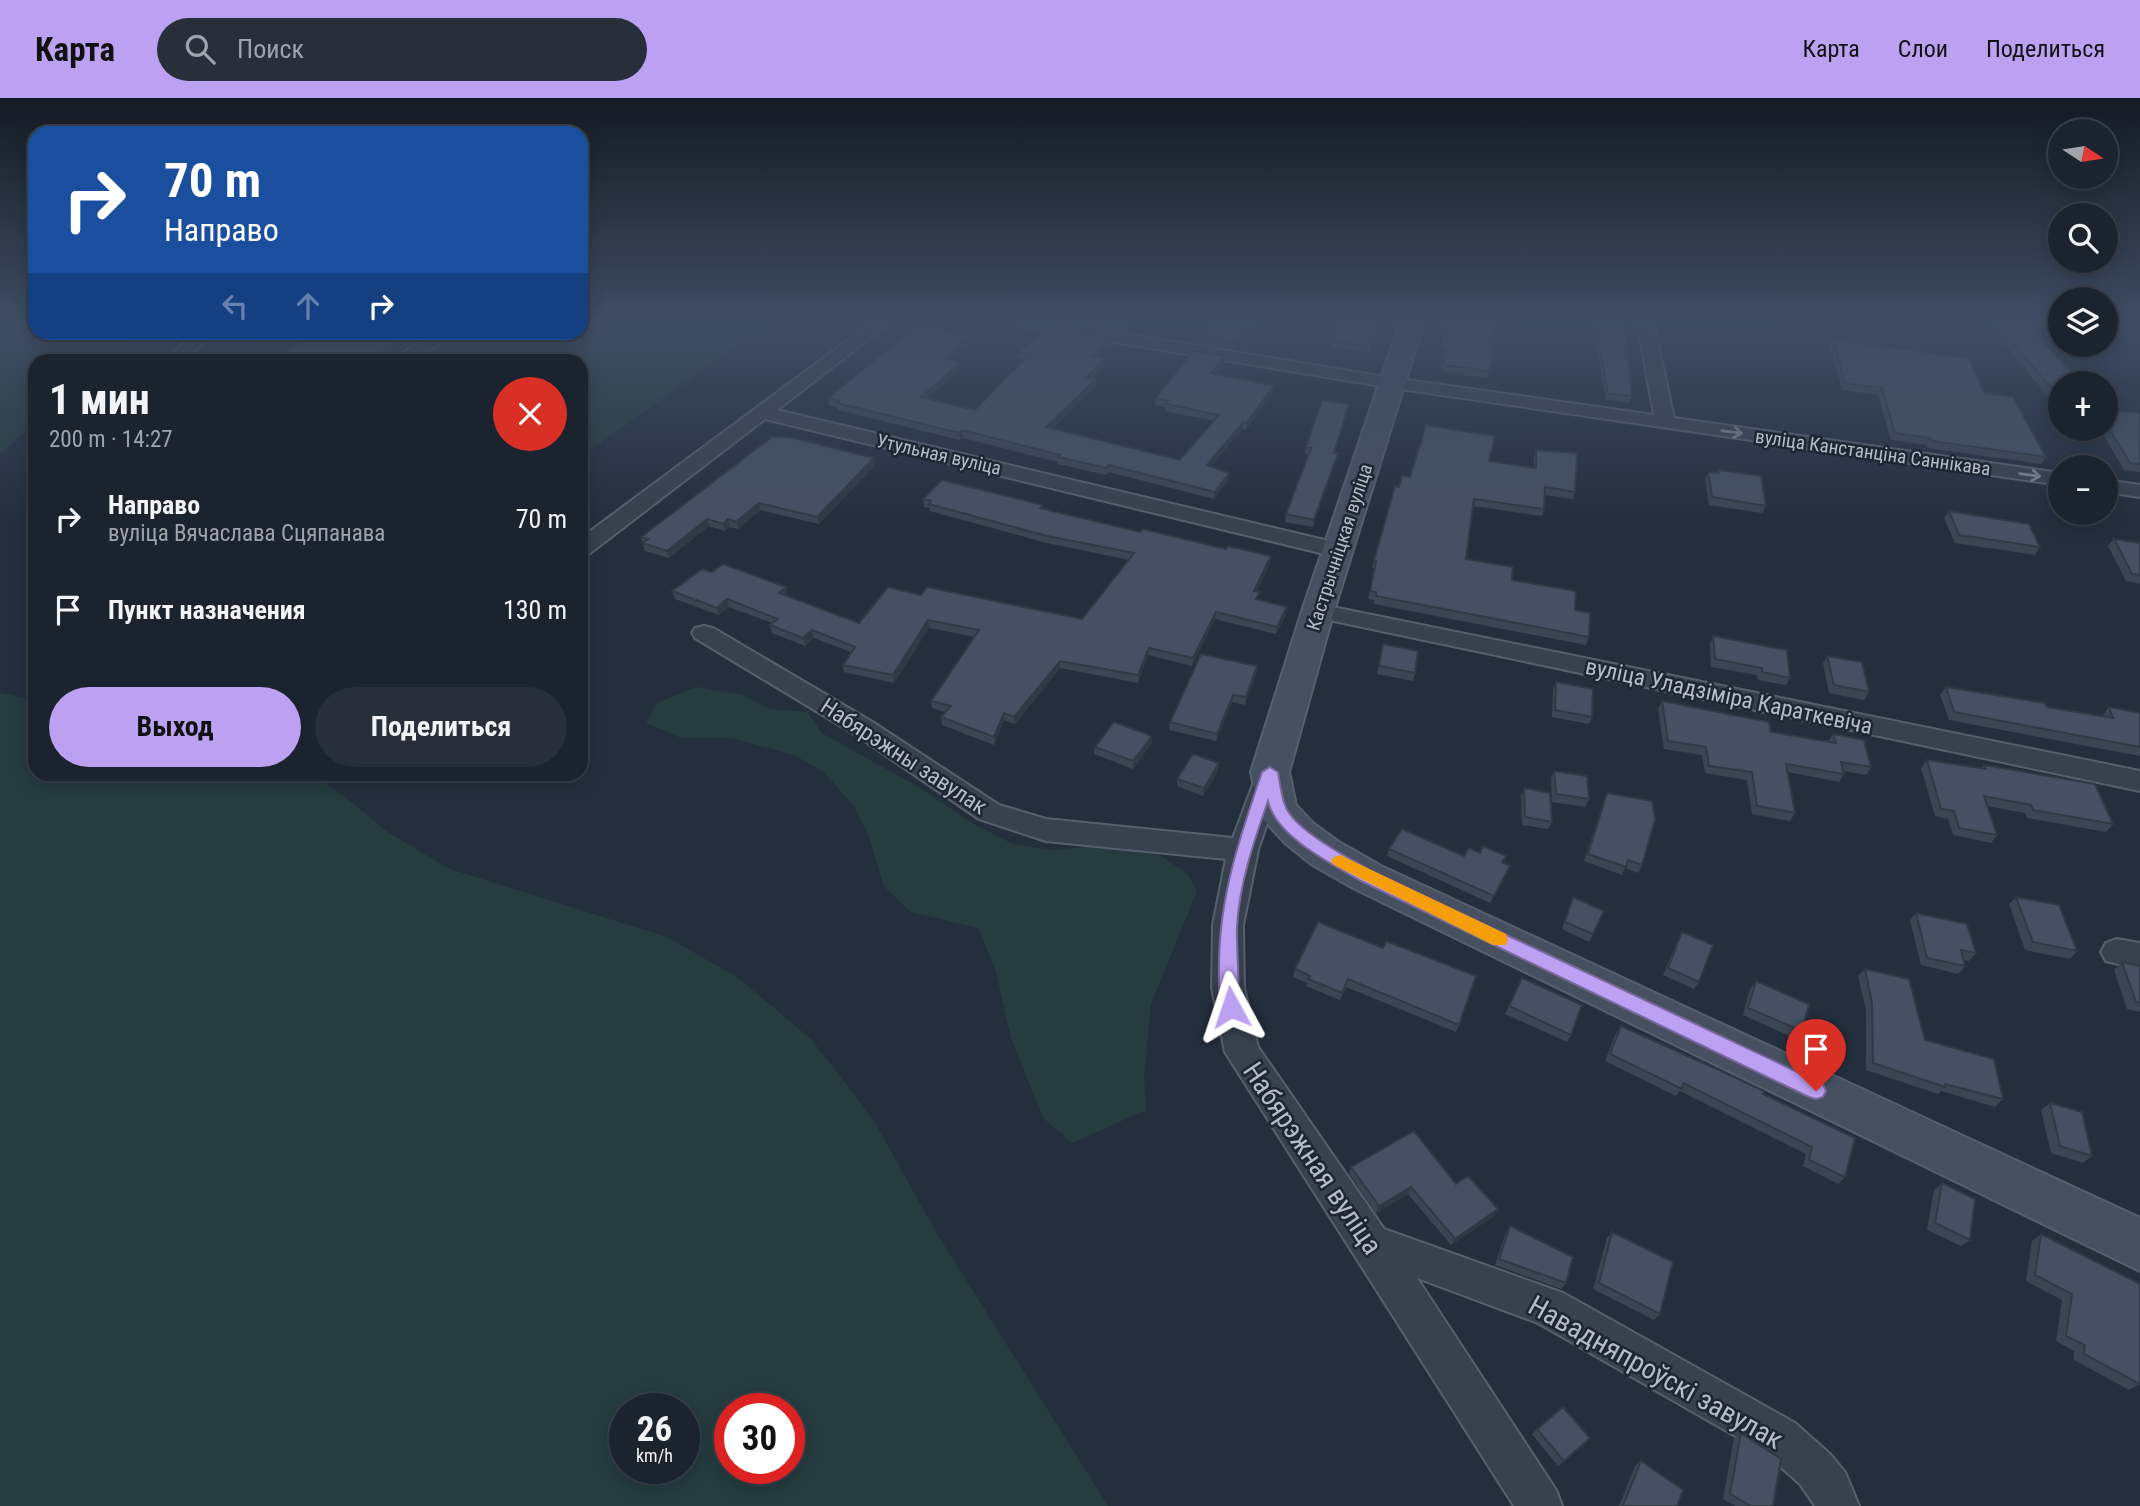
<!DOCTYPE html>
<html lang="ru">
<meta charset="utf-8">
<style>
:root{--surface:#1b232e;--page:#282f3a;--text:#f1f3f6;--muted:#a0a4aa;--line:#39404a;--accent:#bca0f2}
body{margin:0;font-family:"Roboto Condensed",sans-serif;background:var(--page);color:var(--text);height:100vh;display:flex;flex-direction:column;font-size:26px;white-space:nowrap}
*{box-sizing:border-box;margin:0}
p{font-size:23px;color:var(--muted)}
.icon{flex:none;width:38px;height:38px;fill:none;stroke:currentColor;stroke-width:2;stroke-linecap:round;stroke-linejoin:round}
.map{position:relative;flex:1;overflow:hidden}
.side{position:absolute;left:28px;top:256px;width:560px;height:427px;display:flex;flex-direction:column;background:var(--surface);border-radius:21px;box-shadow:0 4px 18px #0003,0 0 0 2px var(--line)}
.side>*{flex:none}
.banner{position:absolute;left:28px;top:28px;width:560px;height:214px;border-radius:21px;box-shadow:0 4px 18px #0003,0 0 0 2px var(--line);background:#1a4fa0;color:#fff;overflow:hidden}
.needle{width:46px;rotate:102deg}
.fabs{position:absolute;left:2048px;top:21px;display:grid;gap:14px}
.fabs a{display:grid;place-items:center;width:70px;height:70px;border-radius:50%;background:var(--surface);box-shadow:0 4px 18px #0003,0 0 0 2px var(--line);font-size:35px}
.speed{position:absolute;left:609px;top:1295px;display:flex;gap:14px;font-size:35px;font-weight:700;text-align:center}
.speed>*{display:grid;place-content:center;width:91px;height:91px;border-radius:50%;background:var(--surface);box-shadow:0 4px 18px #0003,0 0 0 2px var(--line);line-height:1}
.speed small{font-size:18px;font-weight:400}
.speed .limit{border:10px solid #d22;background:#fff;color:#111}
.pin{position:absolute;display:grid;place-items:center;width:60px;height:60px;color:#fff;margin:-72px -30px;border-radius:50% 50% 50% 0;rotate:-45deg;box-shadow:0 0 7px #0007}
.pin .icon{rotate:45deg}
.me{position:absolute;width:77px;margin:-38px;rotate:355deg;stroke-linejoin:round;filter:drop-shadow(0 0 5px #0008)}
.turn{display:flex;align-items:center;gap:24px;height:147px;padding:0 21px;font-size:32px}
.turn .icon{width:91px;height:91px;stroke-width:2.5}
.turn b{display:block;font-size:49px;line-height:60px}
.lanes{display:flex;align-items:center;height:66px;padding:0 21px;background:#0003;justify-content:center;gap:35px;direction:ltr}
.lanes .off{opacity:.35}
.round{display:grid;place-items:center;flex:none;width:74px;height:74px;border-radius:37px;background:var(--page)}
.overview{display:flex;align-items:center;justify-content:space-between;height:119px;padding:0 21px}
h1{font-size:42px;font-weight:700;line-height:52px}
.action{display:flex;gap:14px;margin-top:auto;padding:14px 21px}
.action a{flex:1;height:80px;border-radius:42px;background:var(--accent);color:#111;font-size:28px;font-weight:700;line-height:80px;text-align:center}
.action a+a{background:var(--page);color:var(--text)}
ul{padding:0;list-style:none}
li{display:flex;align-items:center;gap:21px;height:91px;padding:0 21px}
li div{flex:1}
li b{display:block;font-size:26px}
li em{font-style:normal}
header{display:flex;align-items:center;gap:42px;box-sizing:border-box;height:98px;padding:0 35px;background:var(--accent);color:#111}
header strong{font-size:33px}
nav{display:flex;gap:38px;margin-inline-start:auto;font-size:24px}
.search{width:490px;height:63px;background:var(--page);display:flex;align-items:center;gap:18px;box-sizing:border-box;padding:0 24px;border-radius:38px;color:var(--muted);font-size:26px}
.map>svg:first-child{display:block}
.green{fill:#263c3f;fill-rule:evenodd}
.lines{fill:none;stroke-linecap:round;stroke-linejoin:round}
.minor-casing{stroke:#565f6c;stroke-width:4}
.secondary-casing{stroke:#565f6c;stroke-width:4}
.minor{fill:#38414e;fill-rule:evenodd}
.secondary{fill:#465061;fill-rule:evenodd}
.wall{fill:#3b4654}
.shaded-wall{fill:#303945}
.building{fill:#455162;stroke:#303945;stroke-width:2}
.oneway{stroke:#7c8592}
.route{fill:#bca0f2;stroke:#7a689d;stroke-width:2}
.slow{fill:#f59e0b}
.labels{text-anchor:middle;stroke-width:5;stroke-linejoin:round;paint-order:stroke}
.far-street-label{font-size:19px;fill:#b4bcc9;stroke:#1d2633}
.street-label{font-size:23px;fill:#b4bcc9;stroke:#1d2633}
.near-street-label{font-size:28px;fill:#b4bcc9;stroke:#1d2633}
</style>
<header>
<strong>Карта</strong>
<div class="search"><svg class="icon" aria-label="search" viewBox="0 0 24 24"><circle cx="10" cy="10" r="6"/><path d="M15 15l6 6"/></svg>Поиск</div>
<nav><a>Карта</a><a>Слои</a><a>Поделиться</a></nav>
</header>
<div class="map">
<svg width="2140" height="1408" viewBox="0 0 2140 1408">
<rect width="100%" height="100%" fill="#242f3e"/>
<path class="green" d="M12 224H35V234L140 235 108 262H35V325L0 356V229Z
M581 224H772L581 358V262H415L460 235 581 234Z
M697 589 743 597 770 611 807 614 822 635 922 691 972 725 1013 746 1052 752 1099 748 1159 757 1188 776 1197 793 1151 906 1144 978 1146 1012 1072 1045 1043 1020 1011 940 995 871 978 830 911 814 884 789 868 736 853 707 824 674 794 657 731 640H681L646 625 657 605Z
M0 595 35 602V676H309L336 692 389 735 450 771 667 839 737 879 811 941 873 1021 936 1134 1108 1408H0ZM625 1311H684V1370H625ZM730 1311H789V1370H730Z"/>
<g class="lines">
<g class="minor-casing">
<path id="minor" d="M872 224H891L777 312 1337 445 1345 447 1348 452 1345 457 1337 459 765 321 589 456 581 458V440Z
M1015 224H1053L1393 280 1654 317 1637 224H1653L1674 320 2060 375V387L1393 290 1023 229Z
M196 234H215L185 262H166Z
M435 234H456L415 262H395L398 258Z
M2105 382 2140 387V399L2105 394Z
M1318 506 2140 673V693L1310 518 1306 513 1310 508Z
M704 528 713 530 874 625 999 707 1046 721 1233 740 1260 668 1270 665 1280 668 1284 675 1258 752 1243 827 1244 890 1258 949 1384 1131 1563 1195 1795 1325 1830 1356 1845 1374 1859 1408H1815L1800 1386 1765 1355 1538 1225 1417 1180 1556 1392 1562 1408H1514L1225 954 1212 890 1213 827 1226 761 1046 743 979 721 856 637 695 540 692 535 695 530Z
M2117 841 2140 845V871L2106 863 2101 854 2106 845Z"/>
</g>
<g class="secondary-casing">
<path id="secondary" d="M1400 224H1424L1334 513 1289 674 1296 707 1313 725 1339 744 1381 768 2140 1120V1173L1353 790 1311 766 1285 745 1264 722 1259 712 1251 674 1302 513Z"/>
</g>
<use href="#minor" class="minor"/>
<use href="#secondary" class="secondary"/>
</g>
<path class="wall" d="M1068 224H1133L1124 233Z
M1343 224H1380L1369 255 1331 250 1332 243Z
M1445 224 1489 273 1487 280 1441 273 1446 249 1441 248Z
M1593 224H1625L1632 298 1629 305 1606 302 1593 229Z
M1986 224H2026L2060 285V313Z
M1254 230 1236 251 1203 246 1204 239Z
M969 238 970 245 951 262 961 264V271L928 300 975 312 1024 262 1019 260V254L1111 246 1098 260 1105 261V268L1092 280 1096 281V288L1052 331 1180 362 1214 323 1165 313V309L1155 307 1156 300 1225 258V265L1215 276 1272 295 1246 332 1242 331 1211 368 1229 375 1228 382 1214 401 1109 374 1106 377 1058 366V364L963 340 960 342 838 312 837 309 829 307 828 300Z
M1833 242 1984 295 2046 359 2041 366 1927 350 1926 347 1891 342 1878 297 1842 292 1830 249Z
M1349 306 1335 355H1338L1336 362 1313 429 1285 424 1286 416 1309 357 1305 356 1306 349Z
M2105 311 2140 315V374L2124 372 2100 331H2105Z
M1536 352 1575 394 1573 401 1545 397 1544 411 1542 418 1473 408 1466 461 1512 482 1575 512 1589 539 1586 547 1374 506V502L1368 501 1375 470H1372L1374 462 1399 389 1410 379 1489 363 1534 370V359Z
M874 360 875 367 819 426 760 412 738 431 730 429 725 433 709 428 669 460 645 453 641 439Z
M1719 372 1766 408 1762 415 1709 407 1705 381 1708 374 1717 375Z
M923 401 1043 407V411L1270 465 1257 493 1258 502 1287 509 1286 517 1276 536 1215 521 1192 568 1148 557 1138 585 1060 570 1015 626 1004 622 994 647 942 627 941 619 945 614 932 610 931 603 975 539 929 530 894 585 844 574 843 567 851 554 814 540 805 548 772 535 770 527 772 525 729 509 719 517 675 501 672 493 712 474 788 497 786 498 859 525 921 497 1082 521 1129 462 1047 445 930 413 929 410 924 409Z
M1949 413 2040 449 2035 457 1955 445 1944 420Z
M2114 441 2140 445V486L2126 483 2108 448Z
M1713 538 1790 580 1786 587 1758 582 1757 577 1711 569 1710 546Z
M1381 554 1415 575 1413 583 1377 576Z
M1827 558 1869 594 1864 602 1829 595 1823 565Z
M1257 568 1256 576 1245 607 1232 604 1216 643 1169 632 1170 624Z
M1556 584 1592 619 1589 626 1552 619 1553 592Z
M1946 589 2047 609 2103 618V617L2109 609 2140 615V658L1949 622 1940 597Z
M1662 603 1771 634 1828 644 1833 636 1871 669 1866 677 1843 673 1844 676 1839 684 1788 674 1795 715 1790 723 1752 716 1747 682 1705 675 1702 657 1664 651 1658 611Z
M1152 638V645L1133 671 1094 656 1095 649Z
M1927 662 1981 671 1984 667 2113 726 2106 734 2027 720 2025 715 1987 708 1997 737 1991 745 1953 737 1948 721 1935 718 1921 670Z
M1218 673 1203 698 1177 688V681Z
M1554 673 1589 701 1585 709 1552 704 1551 680Z
M1524 690 1552 724 1548 731 1522 727 1521 698Z
M1607 695 1642 767 1638 775 1625 770 1622 777 1584 763 1604 703Z
M1389 751 1464 758 1480 755 1506 758 1503 765 1507 776 1490 805 1387 758Z
M1573 799 1593 836 1589 844 1562 831 1570 807Z
M2016 799 2077 853 2070 861 2025 852 2009 806Z
M1916 815 1976 855 1969 863 1963 862 1965 868 1958 876 1921 867 1910 822Z
M1318 824 1459 927 1456 934 1346 889 1340 902 1306 888 1307 885 1293 879 1295 871Z
M1682 834 1699 884 1694 891 1663 877 1678 842Z
M2122 864 2140 868V914L2127 911 2114 872Z
M1865 871 1925 942 2003 1001 1995 1009 1941 993 1938 996 1866 972V912L1858 878Z
M1522 880 1571 937 1567 944 1505 916Z
M1756 883 1802 933 1796 941 1743 917 1750 891Z
M1621 928 1763 996 1845 1079 1838 1086 1803 1068 1806 1056 1680 993 1676 998 1605 963 1616 935Z
M2050 1005 2092 1058 2083 1065 2051 1055 2041 1012Z
M1351 1069 1456 1086 1498 1111 1494 1118 1451 1147 1408 1096 1376 1115 1349 1075Z
M1942 1085 1970 1142 1961 1148 1927 1132 1934 1092Z
M1510 1128 1566 1185 1561 1191 1495 1167 1506 1134Z
M1612 1134 1660 1216 1654 1222 1593 1191 1607 1140Z
M2041 1136 2140 1286 2129 1292 2074 1262V1253L2056 1243 2062 1202 2026 1183 2032 1143Z
M1537 1331 1590 1340 1558 1368 1532 1336Z
M1741 1335 1773 1408H1736L1723 1401 1734 1340Z
M1641 1363 1677 1408H1619L1635 1368Z"/>
<path class="shaded-wall" d="M1127 224H1133L1124 233 1125 226Z
M1255 224 1254 230 1236 251V245Z
M1379 224H1380L1369 255 1370 249Z
M415 234H428L383 262H369Z
M969 238 970 245 944 267V260Z
M1112 240 1111 246 1093 265V258Z
M1225 258V265L1210 282 1211 275Z
M1105 261V268L1087 286V279Z
M961 264V271L922 306 921 299Z
M1096 281V288L1046 336V329Z
M1273 288 1272 295 1246 332 1247 325Z
M1243 324 1242 331 1206 374 1207 367Z
M962 332 963 340 960 342 959 335Z
M1338 355 1336 362 1313 429 1314 422Z
M874 360 875 367 819 426 817 419Z
M1229 375 1228 382 1214 401 1215 394Z
M759 405 760 412 738 431 736 424Z
M707 421 709 428 669 460 667 453Z
M728 421 730 429 725 433 723 426Z
M1271 458 1270 465 1253 500 1254 493Z
M786 489 788 497 781 503 779 495Z
M727 501 729 509 719 517 717 510Z
M1287 509 1286 517 1276 536 1277 529Z
M1216 514 1215 521 1192 568 1193 560Z
M928 522 929 530 894 585 893 577Z
M812 532 814 540 805 548 803 540Z
M1149 550 1148 557 1138 585V577Z
M1060 563V570L1015 626 1014 619Z
M1257 568 1256 576 1245 607 1246 599Z
M1233 597 1232 604 1216 643 1217 636Z
M1004 615V622L994 647V639Z
M1152 638V645L1133 671V663Z
M1219 665 1218 673 1203 698 1204 690Z
M1510 768 1507 776 1490 805 1494 798Z
M1411 1089 1408 1096 1376 1115 1379 1108Z
M1498 1111 1494 1118 1451 1147 1455 1141Z"/>
<path class="building" d="M1109 224H1127L1125 226Z
M1216 224H1254L1236 245 1204 239Z
M1343 224H1379L1370 249 1332 243Z
M1445 224H1496L1489 273 1443 267 1448 242H1442Z
M1595 224H1625L1632 298 1608 295Z
M1995 224H2026L2081 285H2060V300Z
M917 228 969 238 944 260 961 264 921 299 975 312 1030 256 1019 254 1047 229 1112 240 1093 258 1105 261 1087 279 1096 281 1046 329 1180 362 1219 317 1166 306 1168 303 1156 300 1193 253 1225 258 1211 275 1273 288 1247 325 1243 324 1207 367 1229 375 1215 394 1109 367 1106 370 1058 359 1060 357 962 332 959 335 837 305 839 303 828 300Z
M320 234H415L369 262H272Z
M1833 242 1969 260 1984 295 2013 299 2046 359 1932 343 1930 340 1895 335 1882 290 1845 285Z
M1322 302 1349 306 1334 355H1338L1314 422 1286 416 1311 350 1306 349Z
M2105 311 2140 315V366L2130 365 2105 324Z
M1426 327 1495 338 1489 363 1536 370V352L1577 355 1575 394 1545 389 1544 411 1474 401 1466 461 1513 469 1512 482 1576 493 1575 512 1590 515 1589 539 1376 498V494L1370 493 1376 463 1374 462 1395 388 1399 389 1402 377 1410 379Z
M772 339H789L874 360 817 419 759 405 736 424 728 421 723 426 707 421 667 453 642 445 648 441 641 439Z
M1719 372 1761 378 1766 408 1712 399 1708 374 1719 375Z
M942 382 1043 407 1040 410 1140 434 1143 431 1226 451 1228 448 1271 458 1254 493 1260 494 1256 501 1287 509 1277 529 1216 514 1193 560 1149 550 1138 577 1060 563 1014 619 1004 615 994 639 941 619 951 608 931 603 979 532 928 522 893 577 843 567 855 549 812 532 803 540 770 527 778 521 727 501 717 510 672 493 702 471 712 474 723 466 786 489 779 495 859 525 888 489 921 497 927 489 1082 521 1134 455 1047 438 929 406 931 403 923 401Z
M1949 413 2029 426 2040 449 1959 437Z
M2114 441 2140 445V477L2132 476Z
M1713 538 1787 552 1790 580 1762 574V570L1715 561Z
M1383 546 1418 553 1415 575 1379 568Z
M1201 556 1257 568 1246 599 1233 597 1217 636 1170 624Z
M1827 558 1862 564 1869 594 1834 587Z
M1556 584 1593 591 1592 619 1555 612Z
M1946 589 2045 605 2047 609 2113 620 2109 609 2140 615V649L1954 614Z
M1662 603 1769 624 1771 634 1836 645 1833 636 1864 642 1871 669 1841 664 1844 676 1786 666 1795 715 1757 708 1752 674 1709 668 1706 649 1668 643Z
M1114 624 1152 638 1133 663 1095 649Z
M1193 656 1219 665 1204 690 1177 681Z
M1927 662 1986 671 1984 667 2095 686 2113 726 2033 712 2031 707 1984 698 1997 737 1959 730 1954 713 1941 711Z
M1554 673 1587 678 1589 701 1556 696Z
M1524 690 1550 695 1552 724 1525 719Z
M1607 695 1652 703 1655 722 1642 767 1628 762 1626 769 1588 756Z
M1402 731 1464 758 1469 750 1480 755 1483 748 1506 758 1502 764 1510 768 1494 798 1389 751Z
M1573 799 1604 813 1593 836 1565 824Z
M2016 799 2059 807 2077 853 2033 844Z
M1916 815 1967 826 1976 855 1961 852 1965 868 1927 860Z
M1318 824 1383 850 1386 843 1476 878 1459 927 1348 881 1342 895 1308 881 1310 878 1295 871Z
M1682 834 1713 847 1699 884 1668 870Z
M2122 864 2140 868V905L2136 904Z
M1865 871 1909 881 1925 942 1994 961 2003 1001 1945 986V989L1873 965 1872 905Z
M1522 880 1582 907 1571 937 1509 908Z
M1756 883 1809 906 1802 933 1748 910Z
M1621 928 1721 973 1764 993 1763 996 1855 1040 1845 1079 1809 1062 1812 1049 1683 985 1682 991 1610 956Z
M2050 1005 2082 1014 2092 1058 2060 1048Z
M1414 1033 1456 1086 1468 1078 1498 1111 1455 1141 1411 1089 1379 1108 1351 1069Z
M1942 1085 1975 1101 1970 1142 1935 1125Z
M1510 1128 1573 1159 1566 1185 1499 1161Z
M1612 1134 1673 1164 1660 1216 1599 1185Z
M2041 1136 2140 1186V1286L2084 1256 2085 1247 2066 1238 2072 1196 2035 1177Z
M1563 1309 1590 1340 1564 1363 1537 1331Z
M1741 1335 1781 1361 1773 1408H1751L1730 1396Z
M1641 1363 1683 1392 1677 1408H1623Z"/>
<defs><path id="oneway-shaft" d="M-6 0H5M1.5-3L5.5 0L1.5 3" fill="none" stroke-width="1.6" stroke-linecap="round" stroke-linejoin="round" transform="scale(1.75)"/></defs>
<g class="oneway">
<use href="#oneway-shaft" transform="translate(1732 334) rotate(8)"/>
<use href="#oneway-shaft" transform="translate(2030 377) rotate(8)"/>
</g>
<linearGradient id="sky" x2="0" y2="1"><stop stop-color="#141a22"/><stop offset="0.53" stop-color="#3f4d63"/><stop offset="1" stop-color="#3f4d63" stop-opacity="0"/></linearGradient>
<rect width="2140" height="421" fill="url(#sky)"/>
<path class="route" d="M1270 669 1278 674C1280 685 1281 697 1285 707 1293 732 1351 761 1373 774L1823 986 1826 993 1823 999 1816 1001 1809 999 1361 783C1333 767 1275 738 1268 703 1254 743 1239 787 1237 829 1236 844 1241 908 1238 915L1231 917 1225 915C1217 901 1219 883 1219 867 1219 799 1240 738 1262 674Z"/>
<path class="slow" d="M1340 757 1506 836 1508 842 1506 847H1493L1334 767 1331 763 1334 759Z"/>
<g class="labels">
<g class="far-street-label">
<text transform="translate(1873 354) rotate(8)" y="7">вуліца Канстанціна Саннікава</text>
<text transform="translate(939 356) rotate(13)" y="7">Утульная вуліца</text>
<text transform="translate(1339 449) rotate(-72)" y="7">Кастрычніцкая вуліца</text>
</g>
<g class="street-label">
<text transform="translate(1729 598) rotate(12)" y="8">вуліца Уладзіміра Караткевіча</text>
<text transform="translate(904 658) rotate(33)" y="8">Набярэжны завулак</text>
</g>
<g class="near-street-label">
<text transform="translate(1313 1060) rotate(56)" y="10">Набярэжная вуліца</text>
<text transform="translate(1656 1274) rotate(29)" y="10">Навадняпроўскі завулак</text>
</g>
</g>
</svg>
<div class="fabs">
<a><svg class="needle" viewBox="-14 -14 28 28"><path d="M0-13l5 13h-10z" fill="#e53935"/><path d="M0 13l5-13h-10z" fill="#a0a4aa"/></svg></a>
<a><svg class="icon" aria-label="search" viewBox="0 0 24 24"><circle cx="10" cy="10" r="6"/><path d="M15 15l6 6"/></svg></a>
<a><svg class="icon" aria-label="layers" viewBox="0 0 24 24"><path d="M12 4l9 5-9 5-9-5zM3 14l9 5 9-5"/></svg></a>
<a>+</a>
<a>−</a>
</div>
<div class="speed"><div>26<small>km/h</small></div><div class="limit">30</div></div>
<div class="pin" style="left:1816px;top:993px;background:#d93025"><svg class="icon" aria-label="arrive" viewBox="0 0 24 24"><path d="M6 21V4h12l-3 4 3 4H6"/></svg></div>
<svg class="me" style="left:1231px;top:909px" viewBox="-20 -20 40 40"><path d="M0-17L14 15 0 8-14 15z" fill="#bca0f2" stroke="#fff" stroke-width="4"/></svg>
<div class="banner">
<div class="turn"><svg class="icon" aria-label="right" viewBox="0 0 24 24"><path d="M7 20v-9h11M14 6l5 5-5 5"/></svg><div><b>70 m</b>Направо</div></div>
<div class="lanes"><svg class="icon off" aria-label="left" viewBox="0 0 24 24"><path d="M17 20v-9H6M10 6l-5 5 5 5"/></svg><svg class="icon off" aria-label="ahead" viewBox="0 0 24 24"><path d="M12 20V5M6 11l6-6 6 6"/></svg><svg class="icon" aria-label="right" viewBox="0 0 24 24"><path d="M7 20v-9h11M14 6l5 5-5 5"/></svg></div>
</div>
<section class="side">
<div class="overview"><div><h1>1 мин</h1><p>200 m · 14:27</p></div><a class="round" style="background:#d93025;color:#fff"><svg class="icon" aria-label="close" viewBox="0 0 24 24"><path d="M6 6l12 12M18 6L6 18"/></svg></a></div>
<ul>
<li><svg class="icon" aria-label="right" viewBox="0 0 24 24"><path d="M7 20v-9h11M14 6l5 5-5 5"/></svg><div><b>Направо</b><p>вуліца Вячаслава Сцяпанава</p></div><em>70 m</em></li>
<li><svg class="icon" aria-label="arrive" viewBox="0 0 24 24"><path d="M6 21V4h12l-3 4 3 4H6"/></svg><div><b>Пункт назначения</b></div><em>130 m</em></li>
</ul>
<div class="action"><a>Выход</a><a>Поделиться</a></div>
</section>
</div>
